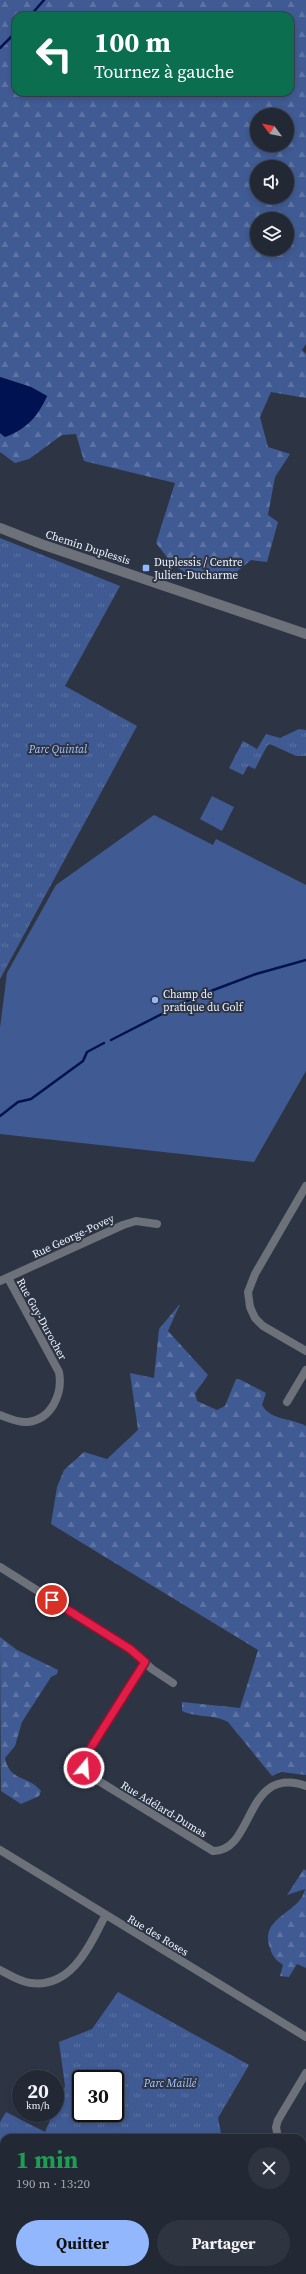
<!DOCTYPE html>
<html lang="fr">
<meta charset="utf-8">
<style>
:root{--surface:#222834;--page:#2e3440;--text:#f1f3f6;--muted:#a2a6ac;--line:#3f444f;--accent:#93b7fd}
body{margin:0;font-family:"Source Serif 4",serif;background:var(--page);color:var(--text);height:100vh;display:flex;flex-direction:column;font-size:15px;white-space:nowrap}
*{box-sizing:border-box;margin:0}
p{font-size:13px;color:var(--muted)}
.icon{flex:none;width:22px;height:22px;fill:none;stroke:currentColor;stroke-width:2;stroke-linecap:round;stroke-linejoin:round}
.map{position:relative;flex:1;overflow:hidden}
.drawer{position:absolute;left:0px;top:2134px;width:306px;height:140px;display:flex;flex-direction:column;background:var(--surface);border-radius:12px 12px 0 0;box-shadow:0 2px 6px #0003,0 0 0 1px var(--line)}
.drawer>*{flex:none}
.top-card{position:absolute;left:12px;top:12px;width:282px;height:84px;border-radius:12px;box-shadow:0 2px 6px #0003,0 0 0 1px var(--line);background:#0b6e4f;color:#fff;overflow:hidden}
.needle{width:26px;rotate:302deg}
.controls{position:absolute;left:250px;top:108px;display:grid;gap:8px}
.controls a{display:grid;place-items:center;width:44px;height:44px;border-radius:50%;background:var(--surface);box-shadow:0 2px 6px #0003,0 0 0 1px var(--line);font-size:20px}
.speed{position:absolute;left:12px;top:2070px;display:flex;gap:8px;font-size:20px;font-weight:700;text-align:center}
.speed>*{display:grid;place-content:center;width:52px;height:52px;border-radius:50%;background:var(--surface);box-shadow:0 2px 6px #0003,0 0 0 1px var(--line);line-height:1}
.speed small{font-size:10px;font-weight:400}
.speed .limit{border:2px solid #111;border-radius:6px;background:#fff;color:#111}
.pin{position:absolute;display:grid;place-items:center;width:34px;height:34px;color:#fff;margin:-17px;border:2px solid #fff;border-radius:50%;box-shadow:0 1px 4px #0007}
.me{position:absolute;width:44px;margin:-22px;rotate:18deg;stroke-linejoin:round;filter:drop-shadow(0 0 3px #0008)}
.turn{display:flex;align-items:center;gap:14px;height:84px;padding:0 16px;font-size:18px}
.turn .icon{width:52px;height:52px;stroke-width:2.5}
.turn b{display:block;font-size:28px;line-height:34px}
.round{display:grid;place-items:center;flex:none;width:42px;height:42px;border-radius:21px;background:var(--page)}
.overview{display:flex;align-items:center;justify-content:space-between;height:68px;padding:0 16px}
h1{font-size:24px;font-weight:700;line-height:30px;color:#1e9e55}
.action{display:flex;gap:8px;margin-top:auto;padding:8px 16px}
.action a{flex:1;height:46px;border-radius:24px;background:var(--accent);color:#111;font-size:16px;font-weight:700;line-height:46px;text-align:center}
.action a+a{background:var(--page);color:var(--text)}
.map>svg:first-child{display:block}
.grass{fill:#405b93}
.forest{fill:url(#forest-firs);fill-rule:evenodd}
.park{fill:url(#park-tufts);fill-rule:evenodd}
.water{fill:#001252}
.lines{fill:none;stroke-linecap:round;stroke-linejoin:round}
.stream{stroke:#001252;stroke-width:2.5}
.minor{stroke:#6d717a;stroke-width:8}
.tertiary{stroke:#6d717a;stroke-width:10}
.route-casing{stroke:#92132f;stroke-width:10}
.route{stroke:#e11d48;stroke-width:7}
.poi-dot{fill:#93b7fd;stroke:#2d3545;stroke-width:1.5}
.labels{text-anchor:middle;stroke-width:4;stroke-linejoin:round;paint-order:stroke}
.street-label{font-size:11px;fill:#eef4ff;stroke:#2d3545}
.poi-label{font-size:11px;fill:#eef4ff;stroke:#2d3545;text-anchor:start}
.park-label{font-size:11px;font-style:italic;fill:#a6c5ff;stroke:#2d3545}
</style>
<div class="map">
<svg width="306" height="2274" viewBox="0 0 306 2274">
<defs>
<pattern id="forest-firs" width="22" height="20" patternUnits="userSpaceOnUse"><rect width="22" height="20" fill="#405b93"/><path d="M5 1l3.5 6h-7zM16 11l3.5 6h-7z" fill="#5c73a3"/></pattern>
<pattern id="park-tufts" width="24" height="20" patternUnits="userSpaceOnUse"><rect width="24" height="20" fill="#405b93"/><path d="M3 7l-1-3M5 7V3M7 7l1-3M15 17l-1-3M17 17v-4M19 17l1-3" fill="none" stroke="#5c73a3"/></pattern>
</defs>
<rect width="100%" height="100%" fill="#2d3545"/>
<path class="grass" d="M212 796 234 807 222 831 200 819Z
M154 815 213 845 216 839 306 885V1071L254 1162 0 1134V1028L7 973 56 885Z"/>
<path class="forest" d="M0 0H306V344L302 350 306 354V398L271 392 260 417 268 447 290 454 275 477 268 515 278 522 267 562 251 560 235 573 201 576 188 574 173 565 156 543 175 483 84 461 76 434 62 435 29 459 15 463 0 452V433L5 437C26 429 38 416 47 396L31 387 0 377ZM16 16H290V92H16ZM257 115H287V145H257ZM257 167H287V197H257ZM257 219H287V249H257Z
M180 1304 168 1331 208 1375 195 1393 197 1401 217 1410 225 1406 236 1379H239L266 1393 262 1405C270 1420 291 1418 306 1426V1775L281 1772 272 1776 228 1722C214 1714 197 1718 182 1711V1702L240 1708 258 1650 51 1524 57 1487 64 1470 84 1452 107 1459 138 1430 130 1373 154 1378 159 1329Z
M0 1637 17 1650 58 1670 57 1674 51 1677 22 1722 15 1746 5 1758C10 1782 28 1775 41 1791L39 1796 21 1804 1 1791Z
M304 1869 306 1871V1968L297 1964 289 1977 280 1976 283 1965C274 1959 272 1955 269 1945 261 1917 301 1912 305 1889L287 1895Z"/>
<path class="park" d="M0 538 120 586 65 686 137 726 0 979Z
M299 729 306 730V756H296L270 744 267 746 255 769 248 766 243 775 229 768 243 741 257 749 266 734 280 738Z
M118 1992 249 2065 218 2118 222 2138H4V2212L0 2210V2122L6 2112 45 2132 53 2113H55L65 2086 59 2042 92 2029ZM81 2079H115V2113H81Z"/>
<path class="water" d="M0 377 31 387 47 396C38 416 27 429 5 437L0 433Z"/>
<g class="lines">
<path class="stream" d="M30 16 44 0
M0 48 16 32
M111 1040 195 997 256 974 306 960
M0 1116 18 1102 31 1099 83 1061 87 1052 104 1043"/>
<path class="minor" d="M306 1186 255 1274 248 1292 250 1307 255 1318 263 1326 306 1351
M0 1281 123 1225 136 1221 157 1224
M287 1402 306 1370
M0 1415C8 1418 18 1423 28 1422 52 1419 63 1393 59 1372L8 1278
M0 1567 130 1649 152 1669 173 1683
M145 1662 85 1757 84 1767 89 1775 213 1851C255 1852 244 1764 306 1786
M0 1850 306 2037
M0 1970C10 1975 20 1982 31 1983 72 1988 90 1945 105 1916
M278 2138 276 2127 278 2120 306 2073
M302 2155 306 2157
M0 2216 4 2218
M91 2270 98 2274
M296 2270 306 2274
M0 2272 4 2265
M151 2274 154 2270"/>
<path class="tertiary" d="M0 528 41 544 306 634"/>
</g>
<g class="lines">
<g class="route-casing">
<path id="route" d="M52 1600 130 1649 145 1662 85 1757 84 1768"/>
</g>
<use href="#route" class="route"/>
</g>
<g class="poi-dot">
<rect x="142" y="564" width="8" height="8" rx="2"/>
<circle cx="155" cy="1000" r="4"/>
</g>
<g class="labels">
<g class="street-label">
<text transform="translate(88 547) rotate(18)" y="4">Chemin Duplessis</text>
<text transform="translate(73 1236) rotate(-25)" y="4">Rue George-Povey</text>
<text transform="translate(42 1319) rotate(61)" y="4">Rue Guy-Durocher</text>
<text transform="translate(164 1809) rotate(31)" y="4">Rue Adélard-Dumas</text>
<text transform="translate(158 1935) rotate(31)" y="4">Rue des Roses</text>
</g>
<g class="poi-label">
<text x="154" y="566">Duplessis / Centre<tspan x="154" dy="13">Julien-Ducharme</tspan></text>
<text x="163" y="998">Champ de<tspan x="163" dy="13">pratique du Golf</tspan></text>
</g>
<g class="park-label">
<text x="58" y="753">Parc Quintal</text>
<text x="170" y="2087">Parc Maillé</text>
</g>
</g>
</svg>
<div class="controls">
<a><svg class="needle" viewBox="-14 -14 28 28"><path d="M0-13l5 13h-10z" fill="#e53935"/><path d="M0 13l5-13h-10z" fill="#a2a6ac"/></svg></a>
<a><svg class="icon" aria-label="sound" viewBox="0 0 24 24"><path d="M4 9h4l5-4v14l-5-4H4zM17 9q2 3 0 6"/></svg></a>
<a><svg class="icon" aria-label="layers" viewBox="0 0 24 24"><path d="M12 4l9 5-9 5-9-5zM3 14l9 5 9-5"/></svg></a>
</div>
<div class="speed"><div>20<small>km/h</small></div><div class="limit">30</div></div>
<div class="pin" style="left:52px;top:1600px;background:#d93025"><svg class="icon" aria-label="arrive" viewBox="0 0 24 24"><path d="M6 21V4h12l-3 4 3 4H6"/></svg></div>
<svg class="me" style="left:84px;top:1768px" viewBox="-20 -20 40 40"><circle r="17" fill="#e11d48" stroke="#fff" stroke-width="3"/><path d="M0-11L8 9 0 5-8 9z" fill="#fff"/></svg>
<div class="top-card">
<div class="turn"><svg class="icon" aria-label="left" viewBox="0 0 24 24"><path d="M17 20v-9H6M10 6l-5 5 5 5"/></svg><div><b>100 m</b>Tournez à gauche</div></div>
</div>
<section class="drawer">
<div class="overview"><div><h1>1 min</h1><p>190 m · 13:20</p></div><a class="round"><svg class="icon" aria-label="close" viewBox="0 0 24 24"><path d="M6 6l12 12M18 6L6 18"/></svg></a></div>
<div class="action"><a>Quitter</a><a>Partager</a></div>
</section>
</div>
